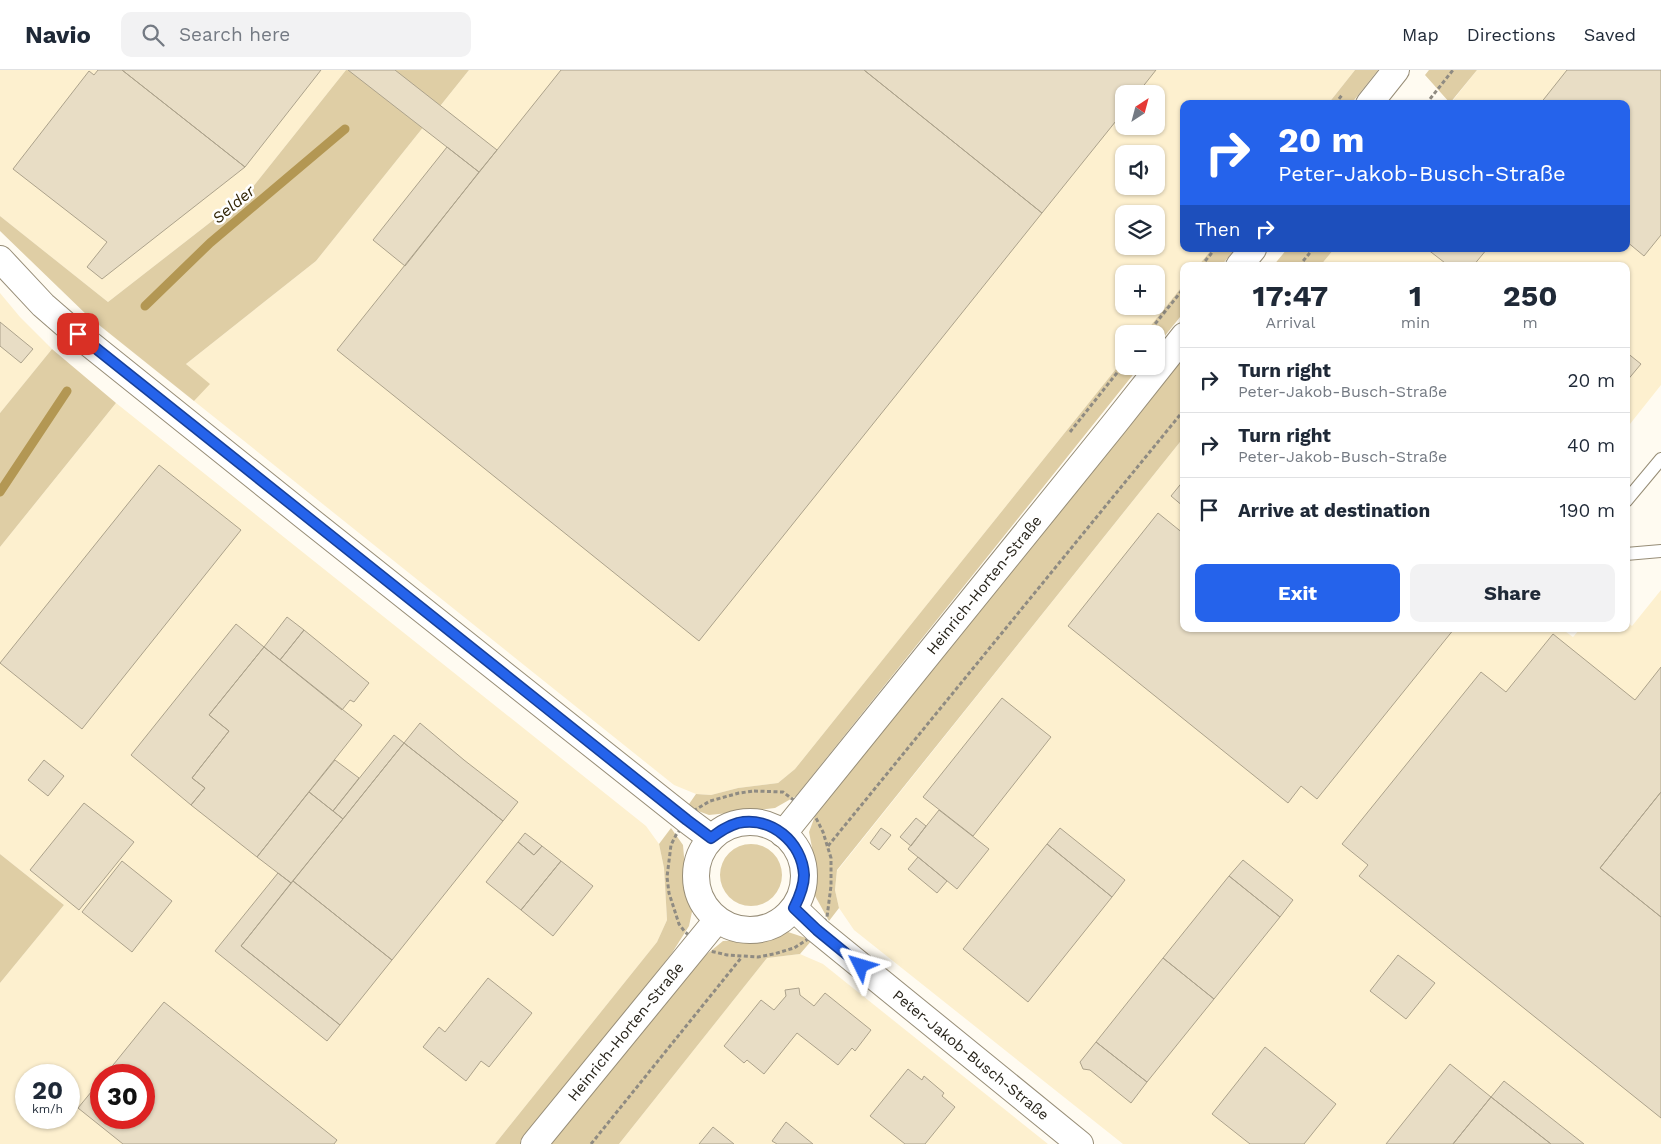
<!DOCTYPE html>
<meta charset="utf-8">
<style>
:root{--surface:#fff;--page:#f2f2f3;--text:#1f2937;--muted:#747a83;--line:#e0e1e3;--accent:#2563eb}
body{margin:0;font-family:"Work Sans",sans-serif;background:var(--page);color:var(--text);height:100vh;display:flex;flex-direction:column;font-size:19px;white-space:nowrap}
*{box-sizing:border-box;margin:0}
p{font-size:16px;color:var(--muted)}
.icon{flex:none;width:28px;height:28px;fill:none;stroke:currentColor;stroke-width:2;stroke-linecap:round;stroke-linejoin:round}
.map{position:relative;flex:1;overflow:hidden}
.panel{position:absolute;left:1180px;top:192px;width:450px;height:370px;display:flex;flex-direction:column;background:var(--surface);border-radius:10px;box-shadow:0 1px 4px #0004}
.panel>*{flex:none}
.banner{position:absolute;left:1180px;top:30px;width:450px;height:152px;border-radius:10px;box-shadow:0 1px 4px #0004;background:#2563eb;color:#fff;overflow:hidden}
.needle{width:32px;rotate:36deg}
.fabs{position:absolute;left:1115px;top:15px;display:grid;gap:10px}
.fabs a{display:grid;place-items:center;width:50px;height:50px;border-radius:10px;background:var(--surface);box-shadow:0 1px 4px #0004;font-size:25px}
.speed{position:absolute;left:15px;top:994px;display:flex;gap:10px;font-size:25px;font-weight:700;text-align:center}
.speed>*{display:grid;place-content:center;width:65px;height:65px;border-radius:50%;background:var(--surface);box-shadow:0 1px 4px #0004;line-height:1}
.speed small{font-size:12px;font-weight:400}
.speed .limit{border:8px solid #d22;background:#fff;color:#111}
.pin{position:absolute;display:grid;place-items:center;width:42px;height:42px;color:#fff;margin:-21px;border-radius:10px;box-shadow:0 2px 8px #0006}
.me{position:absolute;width:55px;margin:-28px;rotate:310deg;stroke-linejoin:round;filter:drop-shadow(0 0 4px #0008)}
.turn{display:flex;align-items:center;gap:18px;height:105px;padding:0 15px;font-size:22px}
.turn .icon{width:65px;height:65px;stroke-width:2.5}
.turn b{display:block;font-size:35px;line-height:42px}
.then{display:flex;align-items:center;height:48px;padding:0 15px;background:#0003;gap:10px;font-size:19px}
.eta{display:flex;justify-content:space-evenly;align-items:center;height:85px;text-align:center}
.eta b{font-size:30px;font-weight:700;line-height:35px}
.primary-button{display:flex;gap:10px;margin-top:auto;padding:10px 15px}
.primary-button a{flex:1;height:58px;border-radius:10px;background:var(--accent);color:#fff;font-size:20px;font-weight:700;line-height:58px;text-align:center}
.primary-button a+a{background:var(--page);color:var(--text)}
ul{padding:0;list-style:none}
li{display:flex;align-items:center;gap:15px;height:65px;padding:0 15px;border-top:1px solid var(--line)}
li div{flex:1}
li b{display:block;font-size:19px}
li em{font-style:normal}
header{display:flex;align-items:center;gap:30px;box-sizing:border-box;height:70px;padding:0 25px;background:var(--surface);border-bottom:1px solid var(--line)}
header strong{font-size:24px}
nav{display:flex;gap:28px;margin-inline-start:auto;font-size:18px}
.search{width:350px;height:45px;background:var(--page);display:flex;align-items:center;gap:12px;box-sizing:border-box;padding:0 18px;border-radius:10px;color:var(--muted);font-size:19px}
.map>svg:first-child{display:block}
.built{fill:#fdf0cf;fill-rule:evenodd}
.green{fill:#dfcea5}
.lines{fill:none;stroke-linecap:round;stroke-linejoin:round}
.stream{stroke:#b39753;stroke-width:9}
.building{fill:#e8ddc5;stroke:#aca28b}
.lane-casing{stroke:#978d77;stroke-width:14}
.street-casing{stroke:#978d77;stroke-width:28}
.path{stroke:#8f8b82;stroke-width:3;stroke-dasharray:4 2.5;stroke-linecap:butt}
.lane{stroke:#fff;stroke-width:12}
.street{stroke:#fff;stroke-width:26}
.route-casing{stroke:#184099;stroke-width:12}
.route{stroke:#2563eb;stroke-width:9}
.labels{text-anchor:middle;stroke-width:5;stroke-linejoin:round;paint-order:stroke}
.street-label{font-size:15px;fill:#29251c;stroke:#fff}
.water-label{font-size:16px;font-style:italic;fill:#332708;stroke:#fff}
</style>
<header>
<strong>Navio</strong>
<div class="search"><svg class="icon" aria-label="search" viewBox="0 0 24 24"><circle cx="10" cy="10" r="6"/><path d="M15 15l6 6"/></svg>Search here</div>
<nav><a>Map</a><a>Directions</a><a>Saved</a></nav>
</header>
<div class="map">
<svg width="1661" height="1074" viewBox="0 0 1661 1074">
<rect width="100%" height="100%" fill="#fffbf1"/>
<path class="built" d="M0 0H346L248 123 108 232 0 146Z
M469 0H1355L1328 34H1184V179H1212L1198 196H1184V214L1144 264H1124V289L795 699 778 713 738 718 711 725 696 724 674 715 194 331 209 314 186 294 316 191ZM1124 24H1156V56H1124ZM1124 84H1156V116H1124ZM1124 144H1156V176H1124ZM1124 204H1156V236H1124Z
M1477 0H1661V315L1626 359V196H1320L1334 179H1626V34H1450Z
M0 223 20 247 52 279 0 343Z
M116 333 646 756 659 774 664 798 667 850 657 872 495 1074H0V913L64 835 0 784V477ZM26 1005H69V1048H26ZM101 1005H144V1048H101Z
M1184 367V559H1562L1573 567 1580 559H1626V551L1632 556 1661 520V1074H1123L854 860 839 838 835 820 837 801Z
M800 884 823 894 1048 1074H619L767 888Z"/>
<path class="green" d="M346 0H469L316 191 186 294 210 314 194 331 89 247 0 161V146L108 232 248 123Z
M1355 0H1378L1351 34H1328Z
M1429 0H1477L1450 33 1425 5Z
M1212 179H1235L1221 196H1198Z
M1287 179H1334L1320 196H1273Z
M1184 214V242L1156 277V264H1144Z
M52 279 116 333 0 477V343Z
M1184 285V367L837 800 835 820 839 838 829 851 814 824 815 793 809 762 815 746Z
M1124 289V296H1140L796 726 775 738 709 745 687 737 696 724 711 725 738 718 778 713 795 699Z
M671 758 683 775 686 810 693 837 689 856 672 883 520 1074H495L657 872 667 850 664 798 659 774Z
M720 805a31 31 0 1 1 62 0a31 31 0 1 1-62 0Z
M0 784 64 835 0 913Z
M788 862 812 870 800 884 767 888 619 1074H550L691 897 723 871 756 869Z"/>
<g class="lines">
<path class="stream" d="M145 236 210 173 345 59
M0 422 67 321"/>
</g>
<path class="building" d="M98 0H122L245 97 102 209 87 197 107 172 13 99 89 1 94 5Z
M122 0H321L245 97Z
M348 0H395L497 80 479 102Z
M561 0H864L1042 143 699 571 337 280Z
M864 0H1156L1137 24H1124V41L1042 143Z
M1567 0H1661V165L1644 186 1626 171V34H1540Z
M447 77 479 102 405 196 373 170Z
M1427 179H1487L1473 196H1449Z
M0 252 33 279 21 293 0 276Z
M1626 282 1641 294 1626 312Z
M159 395 241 460 82 659 0 593Z
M1184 410V437L1171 426Z
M1158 443 1184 464V559H1454L1317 729 1301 716 1288 733 1068 556Z
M287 547 304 560 280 590 264 577Z
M236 554 264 577 209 645 229 661 192 708 205 718 191 735 131 685Z
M304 560 369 613 354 632 350 630 342 640 280 590Z
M1553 564 1635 630 1661 597V722L1600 798 1661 847V1048L1359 806 1368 795 1342 774 1481 602 1506 622Z
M264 577 362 655 257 787 191 735 205 718 192 708 229 661 209 645Z
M1002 628 1051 667 973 766 923 727Z
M420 653 464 690 518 732 503 751 404 673Z
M394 665 404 673 343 749 333 741Z
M404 673 503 751 392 890 293 811Z
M44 690 64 706 48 726 28 710Z
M335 690 359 708 333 741 309 722Z
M309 722 343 749 291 813 257 787Z
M1661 722V847L1600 798Z
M84 733 134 772 79 840 30 800Z
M939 740 989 779 957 819 908 779Z
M916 748 926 756 911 776 900 767Z
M881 758 891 765 879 780 870 773Z
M1060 758 1125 810 1112 827 1047 774Z
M525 763 542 776 534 785 518 772Z
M518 772 534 785 542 776 561 791 521 840 486 812Z
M1047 774 1112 827 1028 932 963 879Z
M918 787 947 811 937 823 908 799Z
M1243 790 1293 830 1280 847 1229 806Z
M122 791 172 831 132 882 82 842Z
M561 791 593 816 553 866 521 840Z
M278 803 291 813 241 876 340 955 327 971 215 881Z
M1229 806 1280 847 1214 929 1163 888Z
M293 811 392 890 340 955 241 876Z
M1398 885 1435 913 1406 949 1370 921Z
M1163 888 1214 929 1147 1012 1096 972Z
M488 908 532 943 489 997 481 991 466 1011 423 977 439 957 445 962Z
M799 918 800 925 814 936 825 923 871 960 855 981 852 978 838 995 797 963 764 1004 747 990 744 993 724 976 761 930 774 940 786 926 785 920Z
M164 932 337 1070 334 1074H123L78 1038 101 1010V1048H144V1005H105Z
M1096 972 1147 1012 1131 1033 1090 1000 1083 999 1080 992Z
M1265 977 1336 1034 1304 1074H1250L1212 1044Z
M1450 994 1491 1027 1453 1074H1386Z
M908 999 922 1010 924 1006 944 1023 942 1026 955 1037 925 1074H905L870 1046Z
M1504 1011 1584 1074H1551L1491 1027Z
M1491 1027 1551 1074H1453Z
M786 1052 813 1074H777L772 1071Z
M713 1057 734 1074H699Z"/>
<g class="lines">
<g class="lane-casing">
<path id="lane" d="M1626 431 1661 389
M1626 484 1661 481"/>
</g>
<g class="street-casing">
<g id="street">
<path d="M1369 34 1396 0"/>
<path d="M0 189 43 235 66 255 303 445 687 750 711 768"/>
<path d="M1239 196 1253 179"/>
<circle cx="750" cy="806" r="54"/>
<path id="s1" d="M783 764 1115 353 1184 266"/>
<path id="s2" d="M794 838 817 860 1080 1074"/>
<path id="s3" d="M534 1074 717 850"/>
</g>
</g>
<path class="path" d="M1335 34 1342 25
M1426 34 1453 0
M1201 196 1215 179
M1299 196 1313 179
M1147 264 1184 218
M1070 362 1124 294
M754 721 783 722 815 746 823 762 831 788V816L827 847 817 860 808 869 794 878 774 884 758 887 727 885 710 881 685 862 679 854 669 823 667 807 671 775 676 765 695 740 710 731 739 723Z
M828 776 1184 340
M591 1074 741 888"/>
<use href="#lane" class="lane"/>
<use href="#street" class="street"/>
</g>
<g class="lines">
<g class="route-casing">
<path id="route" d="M78 264 687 750 711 768C719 762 727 756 738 753 771 746 802 772 804 805 804 817 799 828 794 838L817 860 861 896"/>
</g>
<use href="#route" class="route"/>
</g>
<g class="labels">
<g class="street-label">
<text dy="5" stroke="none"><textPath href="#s1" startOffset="320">Heinrich-Horten-Straße</textPath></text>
<text dy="5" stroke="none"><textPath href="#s3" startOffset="145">Heinrich-Horten-Straße</textPath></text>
<text dy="5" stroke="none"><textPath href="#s2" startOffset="230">Peter-Jakob-Busch-Straße</textPath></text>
</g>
<g class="water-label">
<text transform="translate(233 134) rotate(-40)" y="6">Selder</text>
</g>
</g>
</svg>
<div class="fabs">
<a><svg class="needle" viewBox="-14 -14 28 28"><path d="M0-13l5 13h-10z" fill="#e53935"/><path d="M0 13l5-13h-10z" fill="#747a83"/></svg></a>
<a><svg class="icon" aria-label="sound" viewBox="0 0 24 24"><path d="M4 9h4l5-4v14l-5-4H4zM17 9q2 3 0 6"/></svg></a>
<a><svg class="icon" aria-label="layers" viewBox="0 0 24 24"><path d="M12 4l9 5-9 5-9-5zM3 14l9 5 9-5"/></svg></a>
<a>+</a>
<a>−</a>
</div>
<div class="speed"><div>20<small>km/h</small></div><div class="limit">30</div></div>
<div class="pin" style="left:78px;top:264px;background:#d93025"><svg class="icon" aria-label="arrive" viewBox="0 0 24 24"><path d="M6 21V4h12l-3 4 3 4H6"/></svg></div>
<svg class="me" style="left:861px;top:896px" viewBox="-20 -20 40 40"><path d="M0-17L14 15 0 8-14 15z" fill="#2563eb" stroke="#fff" stroke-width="4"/></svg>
<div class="banner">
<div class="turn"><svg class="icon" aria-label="right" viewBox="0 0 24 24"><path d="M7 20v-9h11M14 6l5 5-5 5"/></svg><div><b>20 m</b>Peter-Jakob-Busch-Straße</div></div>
<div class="then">Then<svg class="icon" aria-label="right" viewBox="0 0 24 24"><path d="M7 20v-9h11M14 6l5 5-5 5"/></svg></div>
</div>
<section class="panel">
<div class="eta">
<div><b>17:47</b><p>Arrival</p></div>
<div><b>1</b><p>min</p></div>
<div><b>250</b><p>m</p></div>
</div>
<ul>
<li><svg class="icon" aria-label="right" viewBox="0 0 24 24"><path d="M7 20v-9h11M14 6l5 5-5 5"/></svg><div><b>Turn right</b><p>Peter-Jakob-Busch-Straße</p></div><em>20 m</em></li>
<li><svg class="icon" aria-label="right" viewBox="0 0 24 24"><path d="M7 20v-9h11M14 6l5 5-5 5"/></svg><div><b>Turn right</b><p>Peter-Jakob-Busch-Straße</p></div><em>40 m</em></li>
<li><svg class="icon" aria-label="arrive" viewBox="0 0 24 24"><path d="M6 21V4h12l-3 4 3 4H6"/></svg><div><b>Arrive at destination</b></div><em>190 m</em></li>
</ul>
<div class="primary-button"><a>Exit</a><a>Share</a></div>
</section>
</div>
